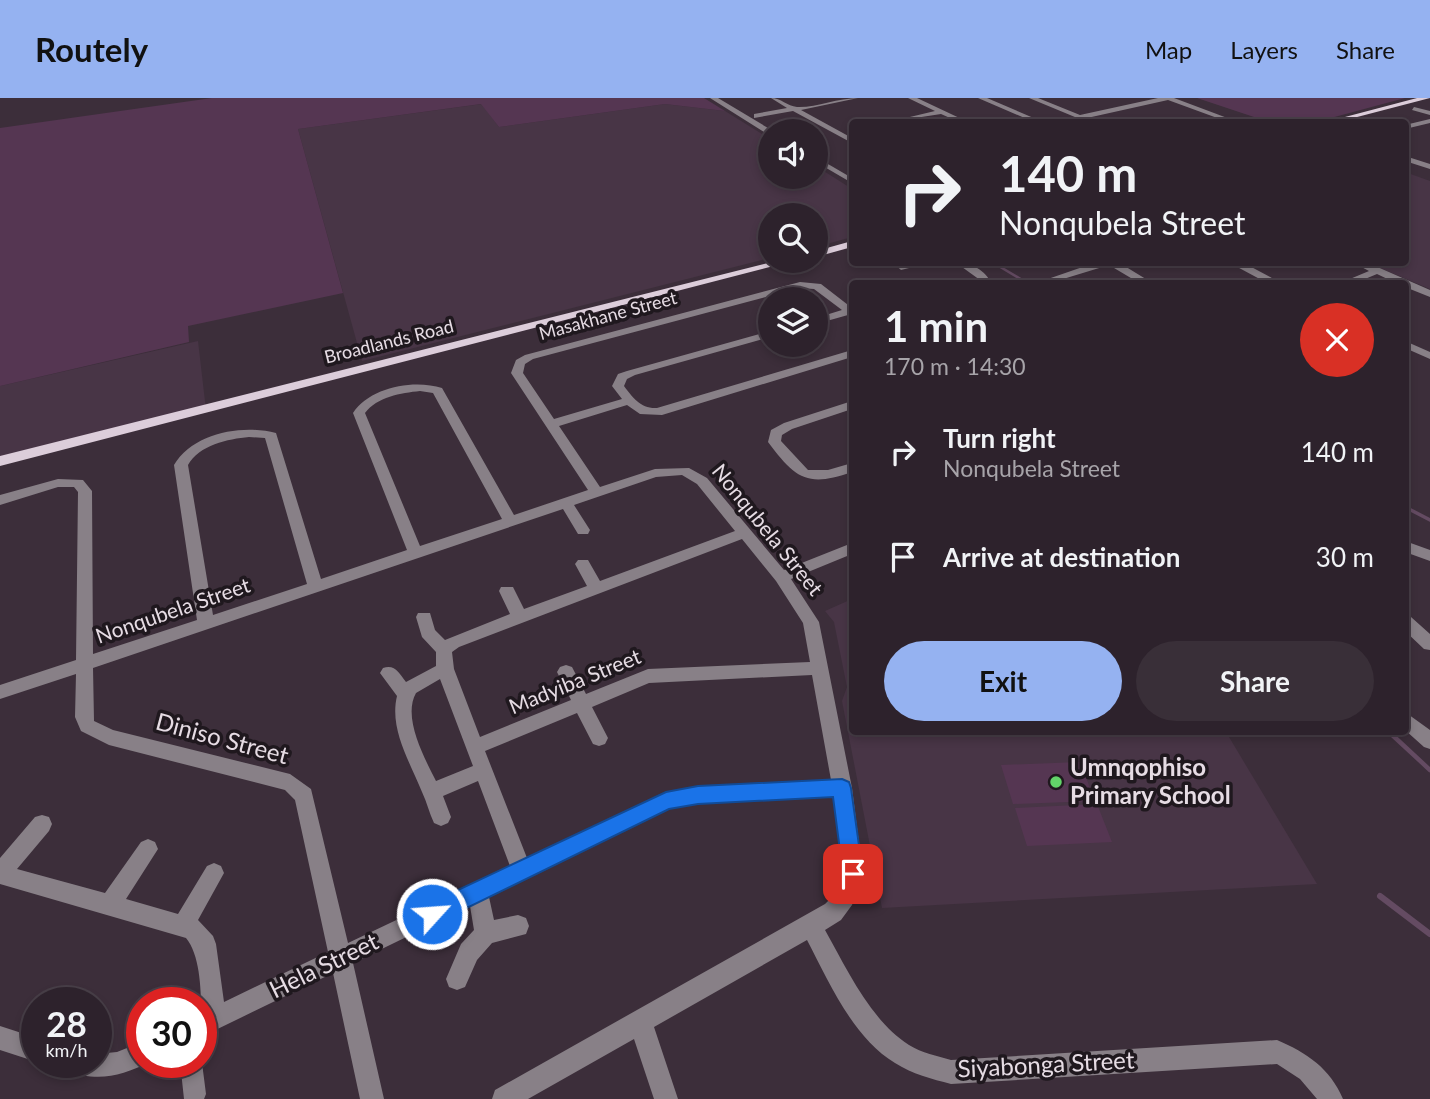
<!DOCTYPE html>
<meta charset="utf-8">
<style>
:root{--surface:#2d222c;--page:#392f38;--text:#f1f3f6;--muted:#a7a4a9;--line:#483f48;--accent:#95b2f1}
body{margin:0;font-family:Lato,sans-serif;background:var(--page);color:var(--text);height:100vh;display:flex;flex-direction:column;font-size:26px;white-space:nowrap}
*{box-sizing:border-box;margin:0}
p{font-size:23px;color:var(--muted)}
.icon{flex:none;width:38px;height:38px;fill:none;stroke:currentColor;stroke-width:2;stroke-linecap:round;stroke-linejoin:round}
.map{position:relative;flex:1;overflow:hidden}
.sheet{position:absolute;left:849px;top:182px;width:560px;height:455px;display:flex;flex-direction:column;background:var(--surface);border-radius:7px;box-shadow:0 4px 10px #0003,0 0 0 2px var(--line)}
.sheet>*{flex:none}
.top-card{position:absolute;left:849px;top:21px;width:560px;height:147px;border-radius:7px;box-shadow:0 4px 10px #0003,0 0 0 2px var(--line);background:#2d222c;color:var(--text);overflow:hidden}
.buttons{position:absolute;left:758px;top:21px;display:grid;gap:14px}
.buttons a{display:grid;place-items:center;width:70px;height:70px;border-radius:50%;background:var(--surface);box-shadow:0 4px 10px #0003,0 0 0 2px var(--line);font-size:35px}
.speed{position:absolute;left:21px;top:889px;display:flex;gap:14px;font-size:35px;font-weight:700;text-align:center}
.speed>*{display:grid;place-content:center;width:91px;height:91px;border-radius:50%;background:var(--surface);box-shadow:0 4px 10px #0003,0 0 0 2px var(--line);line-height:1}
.speed small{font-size:18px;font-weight:400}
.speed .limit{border:10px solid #d22;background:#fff;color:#111}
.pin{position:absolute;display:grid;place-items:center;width:60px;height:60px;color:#fff;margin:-30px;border-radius:14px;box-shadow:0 4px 10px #0006}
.me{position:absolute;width:77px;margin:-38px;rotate:64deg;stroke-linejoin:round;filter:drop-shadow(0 0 5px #0008)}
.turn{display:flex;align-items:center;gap:24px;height:147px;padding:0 35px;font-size:32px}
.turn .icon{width:91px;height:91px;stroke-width:2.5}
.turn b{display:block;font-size:49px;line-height:60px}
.round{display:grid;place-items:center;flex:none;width:74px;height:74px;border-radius:37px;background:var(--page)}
.summary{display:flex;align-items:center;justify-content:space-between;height:119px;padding:0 35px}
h1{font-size:42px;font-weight:700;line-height:52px}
.cta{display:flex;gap:14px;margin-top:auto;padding:14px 35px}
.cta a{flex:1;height:80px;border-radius:42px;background:var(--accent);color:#111;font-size:28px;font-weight:700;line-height:80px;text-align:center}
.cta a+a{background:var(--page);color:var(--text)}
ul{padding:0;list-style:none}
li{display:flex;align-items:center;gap:21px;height:105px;padding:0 35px}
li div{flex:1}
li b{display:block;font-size:26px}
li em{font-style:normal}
header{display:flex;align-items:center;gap:42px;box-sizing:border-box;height:98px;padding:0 35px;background:var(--accent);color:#111}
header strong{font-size:33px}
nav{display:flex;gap:38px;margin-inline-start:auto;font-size:24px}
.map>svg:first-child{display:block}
.built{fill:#483546}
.green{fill:#553652}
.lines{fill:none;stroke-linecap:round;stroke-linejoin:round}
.stream-far3{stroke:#644b62;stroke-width:2.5}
.stream-far2{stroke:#644b62;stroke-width:3.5}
.stream-far1{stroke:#644b62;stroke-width:4.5}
.stream{stroke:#644b62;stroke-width:6}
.minor{fill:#888087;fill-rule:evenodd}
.major{fill:#dccdda;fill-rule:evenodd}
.route{fill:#1a73e8;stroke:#114b97;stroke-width:2}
.poi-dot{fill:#62d469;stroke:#1f181e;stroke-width:2.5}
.labels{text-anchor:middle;stroke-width:7;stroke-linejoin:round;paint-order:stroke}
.far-street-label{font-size:18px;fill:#e6dce4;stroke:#1f181e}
.street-label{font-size:21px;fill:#e6dce4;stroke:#1f181e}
.near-street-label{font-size:24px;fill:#e6dce4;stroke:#1f181e}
.near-poi-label{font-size:24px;font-weight:bold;fill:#e6dce4;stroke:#1f181e;text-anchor:start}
</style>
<header>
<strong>Routely</strong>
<nav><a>Map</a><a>Layers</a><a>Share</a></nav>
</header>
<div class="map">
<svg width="1430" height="1001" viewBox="0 0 1430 1001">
<rect width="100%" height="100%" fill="#3c2e3a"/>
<path class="built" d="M482 6 499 29 665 6 725 13 770 41V79H816V68L852 91V139L816 149V117H770V160L362 263 298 31Z
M1405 74 1430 83V191L1368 165 1405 164Z
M198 243 206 312 0 364V288Z
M852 501V634H1226L1317 786 882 810 842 603 847 589 834 524 825 513Z"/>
<path class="green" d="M212 0H704L725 13 665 6 499 29 481 6 298 31 343 195 188 228 189 244 0 288V30Z
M1197 0H1405L1316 24H1269Z
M1080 664 1095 703 1013 706 1001 667Z
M1097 706 1112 744 1027 748 1015 710Z"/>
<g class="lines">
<path class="stream-far3" d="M992 164 1029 186"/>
<path class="stream-far2" d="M1405 409 1430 422"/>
<path class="stream-far1" d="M1389 634 1430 672"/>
<path class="stream" d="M1380 798 1430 836"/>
<path class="minor" d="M710 0H718L773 33 767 36Z
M771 0C781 0 787 8 797 9 815 10 838 0 858 0L801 12 852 40V45L793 13 754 20V16L787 10Z
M908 0H917L968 24H959L941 16 889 24 935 13Z
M978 0H987L1043 24H1034Z
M1029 0H1038L1080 17 1158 0H1174L1230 21 1225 24H1217L1220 21 1168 2 1087 20 1091 22 1087 24Z
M1414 9 1430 13V17L1412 12Z
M1430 21V25L1405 31V27Z
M1405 58 1430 66V71L1405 63Z
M816 59 852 80V85L816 64Z
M892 164H903L909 170 901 172Z
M955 164C969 164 987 172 991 186H981L980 182Z
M1097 164H1118L1154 186H1141L1109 167 1050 185 1045 182Z
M1228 164H1242L1283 186H1269Z
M1352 164H1366L1430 192V199L1405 189V186H1398L1377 176 1353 186H1338L1369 173Z
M800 184 821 186 852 210V218L848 217 816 226V220L842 212 814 191 800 190 533 261 525 266 523 275 554 321 622 301 612 288 618 276 627 273 770 233V239L635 277 627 281 624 288C633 300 641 311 657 310L852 252V259L662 317 640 316 627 307 559 328 600 389 655 371 689 370 707 380 784 472 852 445V456L791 481 819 524 852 690 863 776 852 807 841 822 825 832C847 871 870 922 909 947 922 955 937 958 951 962L1277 942C1307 955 1330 970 1343 1001H1317L1300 981 1277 966 951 986C932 981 912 976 895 965 853 940 829 884 807 842L654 929 678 1001H654L634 941 528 1001H492L495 992 825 806 837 794 843 776 834 699 698 706 669 711 489 799 494 822 518 817 526 820 529 828 526 836 492 845 477 862 465 889 457 892 449 889 446 881 461 846 474 832 470 808 353 865 384 1001H360L333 875 201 939C201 911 204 862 186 840L0 786V760L35 719 42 717 49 719 52 726 49 733 17 771 105 795 141 744 148 741 155 744 158 751 126 801 178 816 207 768 214 765 221 768 224 775 198 822 213 838 216 846 224 904 328 854 295 702 285 692 109 647 81 633 75 619 76 576 0 601V587L76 562 78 394 74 389H58L0 407V397L58 381 83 382 92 393 93 556 197 522 174 367C193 335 242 326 276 335L321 481 407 452 353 315C370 289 414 281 442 290L514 417 588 392 511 275 516 262 525 257ZM420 293 433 295 502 421 420 448 365 315C377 299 401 295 420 293ZM249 339 265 340 307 486 213 517 188 367C199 347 228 341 249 339ZM682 377 697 386 735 433 600 483 588 462H578L575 466 587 488 524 511 513 489H501L499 493 510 516 445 542 435 532 430 515H418L416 519 422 539 436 554V568L406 584C399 575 395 566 383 570L380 575 397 598C389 631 410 664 422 694 427 704 429 715 434 725L441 728 448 725 451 719 443 698 478 683 510 768 348 845 311 691 290 676 113 632 94 623 93 570 563 411 578 436H588L590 432 574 407 656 379ZM742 441 776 483 803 525 810 564 648 571 586 596 572 569 566 567 560 569 557 574 571 602 480 639 454 571 452 554 459 549ZM812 577 831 682 698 688 666 694 527 760 485 653 577 615 593 646 599 648 605 646 608 640 592 609 649 585ZM440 581 473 668 436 683C425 661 402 620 416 595Z
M1405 243 1430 254V261L1405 250Z
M852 303V311L792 331 782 337 781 343 808 372H828L852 365V374C807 390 795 380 768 344L771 332 784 325Z
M1405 443 1430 452V463L1405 454Z
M1405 517 1411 519 1430 536V552L1424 551 1405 533Z
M1405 614 1430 632V651L1424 649 1405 632Z
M0 928 37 940V964L0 952Z
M142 944V964H150C121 978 97 985 66 972L62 964H96V956L117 954Z
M201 957 206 996 204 1001H184L180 964H201Z"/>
<path class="major" d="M1417 0H1430L1338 24H1326Z
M852 143V149L816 159V153Z
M776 163H793L0 368V358Z"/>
</g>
<path class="route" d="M842 681 849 684 851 690 863 776 860 783 853 786 846 783 843 776 833 699 698 706 669 711 432 827 424 823 421 816 424 808 666 694 698 688Z"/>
<circle class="poi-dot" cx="1056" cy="684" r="7"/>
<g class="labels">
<g class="far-street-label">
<text transform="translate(608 218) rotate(-15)" y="6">Masakhane Street</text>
<text transform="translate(389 244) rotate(-14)" y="6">Broadlands Road</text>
</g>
<g class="street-label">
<text transform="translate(767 432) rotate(51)" y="7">Nonqubela Street</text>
<text transform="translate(173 513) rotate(-19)" y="7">Nonqubela Street</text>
<text transform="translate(575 584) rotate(-22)" y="7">Madyiba Street</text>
</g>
<g class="near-street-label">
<text transform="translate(222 641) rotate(15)" y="8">Diniso Street</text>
<text transform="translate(324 868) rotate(-26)" y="8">Hela Street</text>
<text transform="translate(1046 967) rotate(-3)" y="8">Siyabonga Street</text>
</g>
<g class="near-poi-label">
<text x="1070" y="678">Umnqophiso<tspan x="1070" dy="28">Primary School</tspan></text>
</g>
</g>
</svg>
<div class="buttons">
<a><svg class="icon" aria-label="sound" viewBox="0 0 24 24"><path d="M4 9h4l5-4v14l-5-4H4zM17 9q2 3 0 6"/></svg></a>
<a><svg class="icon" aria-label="search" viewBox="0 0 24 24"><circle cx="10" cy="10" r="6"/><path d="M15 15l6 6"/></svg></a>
<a><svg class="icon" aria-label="layers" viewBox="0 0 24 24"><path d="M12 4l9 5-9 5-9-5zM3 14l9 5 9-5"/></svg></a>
</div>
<div class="speed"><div>28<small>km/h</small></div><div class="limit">30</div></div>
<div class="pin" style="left:853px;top:776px;background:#d93025"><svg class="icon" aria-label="arrive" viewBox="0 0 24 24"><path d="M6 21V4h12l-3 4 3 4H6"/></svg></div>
<svg class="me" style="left:432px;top:816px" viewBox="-20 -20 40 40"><circle r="17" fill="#1a73e8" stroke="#fff" stroke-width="3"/><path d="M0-11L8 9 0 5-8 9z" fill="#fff"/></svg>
<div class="top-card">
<div class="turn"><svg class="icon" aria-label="right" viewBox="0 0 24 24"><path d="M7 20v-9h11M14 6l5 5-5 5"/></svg><div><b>140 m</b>Nonqubela Street</div></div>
</div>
<section class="sheet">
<div class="summary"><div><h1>1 min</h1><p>170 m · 14:30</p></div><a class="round" style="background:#d93025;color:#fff"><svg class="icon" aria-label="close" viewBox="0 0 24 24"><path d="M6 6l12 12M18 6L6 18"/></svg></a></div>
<ul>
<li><svg class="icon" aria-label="right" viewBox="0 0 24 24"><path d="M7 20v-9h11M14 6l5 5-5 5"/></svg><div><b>Turn right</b><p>Nonqubela Street</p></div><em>140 m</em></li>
<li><svg class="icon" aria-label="arrive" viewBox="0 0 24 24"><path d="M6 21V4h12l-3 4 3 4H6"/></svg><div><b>Arrive at destination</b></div><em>30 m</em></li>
</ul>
<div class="cta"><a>Exit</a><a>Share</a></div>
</section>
</div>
